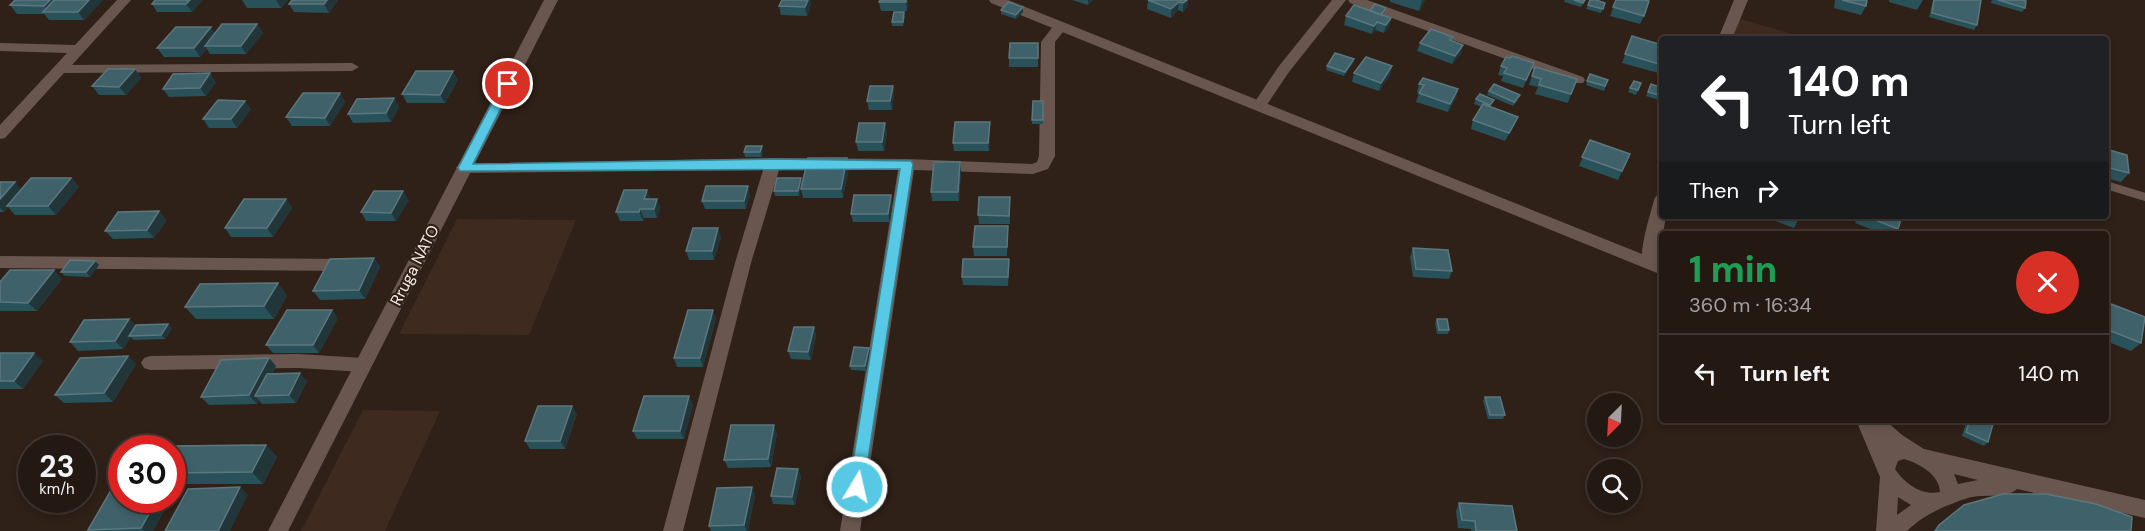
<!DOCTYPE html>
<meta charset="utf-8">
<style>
:root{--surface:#231812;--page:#2b211b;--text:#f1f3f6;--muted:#a3a09f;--line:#403732}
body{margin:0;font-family:"DM Sans",sans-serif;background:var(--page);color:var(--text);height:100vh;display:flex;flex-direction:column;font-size:22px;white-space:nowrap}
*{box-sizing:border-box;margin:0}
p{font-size:20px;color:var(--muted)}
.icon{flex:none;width:33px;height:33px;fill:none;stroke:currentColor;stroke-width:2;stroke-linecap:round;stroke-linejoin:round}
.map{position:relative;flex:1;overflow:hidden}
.side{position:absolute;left:1659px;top:231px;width:450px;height:192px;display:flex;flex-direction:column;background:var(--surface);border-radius:6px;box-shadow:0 3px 9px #0003,0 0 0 2px var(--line)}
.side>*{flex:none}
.guide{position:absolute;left:1659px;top:36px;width:450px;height:183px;border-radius:6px;box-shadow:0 3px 9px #0003,0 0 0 2px var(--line);background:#202124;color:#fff;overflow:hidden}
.needle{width:39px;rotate:204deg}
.fabs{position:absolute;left:1587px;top:393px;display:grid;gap:12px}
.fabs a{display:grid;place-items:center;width:54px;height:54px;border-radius:50%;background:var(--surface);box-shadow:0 3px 9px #0003,0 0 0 2px var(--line);font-size:30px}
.speed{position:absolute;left:18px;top:435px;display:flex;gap:12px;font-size:30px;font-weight:700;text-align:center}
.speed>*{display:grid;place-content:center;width:78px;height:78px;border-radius:50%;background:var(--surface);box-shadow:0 3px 9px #0003,0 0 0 2px var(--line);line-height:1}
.speed small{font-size:15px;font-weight:400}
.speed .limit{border:9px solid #d22;background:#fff;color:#111}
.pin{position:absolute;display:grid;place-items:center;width:51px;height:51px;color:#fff;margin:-26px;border:3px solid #fff;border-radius:50%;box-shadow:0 2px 6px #0007}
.me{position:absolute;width:66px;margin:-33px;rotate:9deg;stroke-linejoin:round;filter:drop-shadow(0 0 4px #0008)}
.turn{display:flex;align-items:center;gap:21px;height:126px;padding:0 30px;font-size:27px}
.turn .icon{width:78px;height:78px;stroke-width:2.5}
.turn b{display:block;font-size:42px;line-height:51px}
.then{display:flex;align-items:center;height:57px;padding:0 30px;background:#0003;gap:12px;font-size:22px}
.round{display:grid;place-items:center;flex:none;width:63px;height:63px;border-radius:32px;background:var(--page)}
.overview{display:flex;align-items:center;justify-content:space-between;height:102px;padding:0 30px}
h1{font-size:36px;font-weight:800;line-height:45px;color:#1e9e55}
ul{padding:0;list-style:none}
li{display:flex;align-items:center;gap:18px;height:78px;padding:0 30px;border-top:2px solid var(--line)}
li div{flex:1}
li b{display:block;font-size:22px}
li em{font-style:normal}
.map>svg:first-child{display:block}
.built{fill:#3f2a20}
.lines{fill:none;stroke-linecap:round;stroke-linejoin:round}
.service{stroke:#69574f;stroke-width:8}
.minor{fill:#69574f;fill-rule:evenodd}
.tertiary{fill:#69574f;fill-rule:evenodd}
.secondary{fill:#69574f;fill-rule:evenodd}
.wall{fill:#29515a}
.shaded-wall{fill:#22363a}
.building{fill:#3f616a;stroke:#5c777d;stroke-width:1.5}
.route{fill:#58c9e4;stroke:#398394;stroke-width:1.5}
.labels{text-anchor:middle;stroke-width:4.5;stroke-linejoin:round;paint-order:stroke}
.street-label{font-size:16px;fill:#f6ebe6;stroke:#2f2018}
</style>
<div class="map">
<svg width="2145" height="531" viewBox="0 0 2145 531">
<rect width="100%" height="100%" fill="#2f2018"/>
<path class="built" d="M1740 19 1810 39H1732Z
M457 219 576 220 529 335 399 334Z
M363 410 440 411 385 531H301Z"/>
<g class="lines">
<path class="service" d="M2106 185 2145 197"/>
<path class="minor" d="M117 0H131L72 65 352 63 359 67 352 71 64 73 5 138 0 139V125L67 53 0 51V43L75 45Z
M1332 0H1346L1289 72 1264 109H1254L1252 106 1279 66Z
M1348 0H1367L1583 77 1585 80 1583 83H1573L1350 3Z
M1734 0H1748L1732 39H1718Z
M1060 23 1067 27 1055 42V156L1048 169 1033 174 914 170 860 531H840L898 170H779L751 263 683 531H663L735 263 763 170 464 173 456 168 459 164 773 158 907 159 1032 164 1037 162 1039 156 1041 42 1055 24Z
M1662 194V216H1666L1658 264 1656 268H1644C1637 254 1650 216 1654 200L1656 196Z
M0 256 349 259 355 261 357 265 355 269 349 271 0 268Z
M298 354 363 358 369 360 372 365 369 370 363 372 298 368 150 370 144 368 141 363 144 358 150 356Z"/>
<path class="tertiary" d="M989 0H1008L1662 262V275L991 3Z
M1856 420H1885L1902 435 1924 449 2145 500V518L2017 489C2006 500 1982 493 1968 498 1946 505 1923 515 1907 531H1876L1880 477ZM1904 459C1920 464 1939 474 1940 492 1922 496 1905 484 1895 469L1898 461ZM1954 474 1978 480 1958 484ZM1898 497 1911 505 1897 515Z"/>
<path class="secondary" d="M544 0H558L288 531H268Z"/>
</g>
<path class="wall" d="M103 0 84 20H49L44 14H17L10 5Z
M203 0 192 12H157L152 4Z
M242 0H288L281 8H247Z
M338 0 329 13 294 12 289 4Z
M782 0H811V4L807 16 781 15 779 6Z
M908 0 907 11H881L879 2Z
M1072 0H1093L1088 5Z
M1148 0H1188L1187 7 1183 12 1178 10 1171 18 1147 9Z
M1390 0H1425L1419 11 1390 2Z
M1565 0H1585L1581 7 1564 2Z
M1590 0 1605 3 1601 13 1586 9Z
M1616 0 1644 16 1640 24 1610 16Z
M1835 0H1867L1866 6 1861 15 1834 8Z
M1889 0H1923L1917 10 1889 2Z
M1933 0H1981L1977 25 1974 30 1929 17Z
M1992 0H2022L2025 8 2022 12 1991 3Z
M1023 7V12L1016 19 1001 14V10Z
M1370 11 1385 12 1383 15 1391 18 1389 26 1384 33 1375 30 1372 34 1344 25 1346 16Z
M905 16 903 26H892V22Z
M257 24 263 33 246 54H210L207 49 200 57H164L157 48 215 33Z
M1632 36 1662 45V74L1622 63Z
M1453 37 1452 41 1461 54 1452 64 1417 51 1420 43Z
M1038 43V67H1009V58Z
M1354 59 1353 63 1344 76 1326 70 1327 66Z
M1534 63 1523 88 1501 81 1503 76 1498 75 1501 66Z
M1392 66 1390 75 1379 91 1352 82 1354 73Z
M1535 67 1571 94 1568 103 1535 94 1538 87 1529 85Z
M135 69 141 78 126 95H99L92 86Z
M1590 74 1608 80 1604 91 1586 85Z
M458 80 445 103H407L402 94Z
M1634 81 1641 83 1636 95 1628 92Z
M216 82 206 96 169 97 163 89Z
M1419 84 1458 89 1456 98 1448 112 1416 102 1419 93 1417 92Z
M1651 84 1662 88V101L1646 96Z
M893 86 894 94 892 110H869L867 101Z
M1489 91 1518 100 1513 106 1487 95Z
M340 93 345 102 330 126H292L286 117Z
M394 98 399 107 391 122 353 123 348 114Z
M1476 99 1494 100 1490 107 1515 125 1505 141 1471 129 1473 120 1482 107 1474 104Z
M1043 101V124H1032V120Z
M251 109 237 128H209L203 119Z
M990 122V131L989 151H954L953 143Z
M887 132 884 151H858L856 142Z
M1590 140 1630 154 1618 180 1579 166Z
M762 146 763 151 762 157H745L744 152Z
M2106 149 2129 173 2121 182 2106 178Z
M960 162 961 171 959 201H932L931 192Z
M849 167 843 198H803L801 189Z
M71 178 79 187 56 215H15L8 207 4 212H0V182L21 189Z
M801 178 802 183 799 196H775L774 191Z
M750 195 746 209H705L702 201Z
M891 195 892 204 890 222H853L851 214Z
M1010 197V224H979L978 215Z
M286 199 292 208 273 237H231L225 228Z
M650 199H657L660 208 657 218H644L643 221H620L616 212Z
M409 200 396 221H366L361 212Z
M1762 216H1800L1794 228Z
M1858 216H1902L1898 229 1894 234H1883L1855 223Z
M167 220 154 238 113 239 105 231Z
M1008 226 1007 256H974L973 247Z
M721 237 714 260H689L686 251Z
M1413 248 1452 271 1449 279 1413 277 1410 257Z
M374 258 380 267 365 299 320 300 313 291Z
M99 265 90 277 65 276 61 272Z
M1009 267 1008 286 963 285 962 277Z
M62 279 37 311H0V282Z
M287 295 274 319H196L185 307Z
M2106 302 2141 343 2131 351 2106 341Z
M338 318 319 353H273L266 345Z
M716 318 703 367H677L674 358Z
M1437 319 1449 330 1448 334H1437L1435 323Z
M135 326 172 328 165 339 133 340 131 337 123 349 78 351 70 342Z
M814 327 816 336 811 360 791 359 788 351Z
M869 348 870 352 866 371 851 370 850 366Z
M0 353 43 361 23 389H0Z
M269 358 276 366 272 374 307 381 296 403 262 404 259 400 257 404 209 405 201 397Z
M136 364 113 402 64 403 55 395Z
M1485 397 1505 415 1503 419H1488L1483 401Z
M693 404 684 439H637L633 431Z
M577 414 565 449H530L525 441Z
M1967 420H1985L1988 442 1984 446 1962 436Z
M777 433 771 467 728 468 724 460Z
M266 445 277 457 263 484H172V448Z
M798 469 801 477 795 505 773 504 771 496Z
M752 487 755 495 748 531H711L709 526Z
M170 500 153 531H89L88 530Z
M1459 503 1517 531H1471V529L1458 528 1456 511Z"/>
<path class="shaded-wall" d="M50 0H65L49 12 44 6Z
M89 0H103L84 20 78 12Z
M190 0H203L192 12 186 4Z
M276 0H288L281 8Z
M327 0H338L329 13 324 4Z
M808 0H811V4L807 16 805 7Z
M906 0H908L907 11 906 2Z
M1088 0H1093L1088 5Z
M1187 0H1188L1187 7 1183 12V3Z
M1422 0H1425L1424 2 1419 11Z
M1179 2 1178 10 1171 18V9Z
M1023 7V12L1016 19V15Z
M1391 18 1389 26 1384 33 1386 25Z
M1377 22 1375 30 1372 34 1374 26Z
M257 24 263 33 246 54 241 46Z
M211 27 217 36 205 46 207 49 200 57 194 48Z
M1463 45 1461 54 1452 64 1455 56Z
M1354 59 1353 63 1344 76 1345 72Z
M1392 66 1390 75 1379 91 1381 83Z
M135 69 141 78 126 95 119 87Z
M453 71 458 80 445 103 440 95Z
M210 73 216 82 206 96 200 88Z
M893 86 894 94 892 110 890 101Z
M1458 89 1456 98 1448 112 1450 104Z
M340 93 345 102 330 126 325 118Z
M394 98 399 107 391 122 386 113Z
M245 101 251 109 237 128 231 119Z
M1518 117 1515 125 1505 141 1509 133Z
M990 122V131L989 151 988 143Z
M885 123 887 132 884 151 882 142Z
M762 146 763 151 762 157 760 152Z
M847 158 849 167 843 198 841 189Z
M960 162 961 171 959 201 958 192Z
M71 178 79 187 56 215 48 206Z
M801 178 802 183 799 196 798 191Z
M15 182 23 191 7 206 8 207 4 212 0 208V199Z
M748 186 750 195 746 209 744 201Z
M647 190 650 199H644Z
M403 191 409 200 396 221 391 213Z
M891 195 892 204 890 222 888 214Z
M286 199 292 208 273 237 267 228Z
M657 199 660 208 657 218 654 209Z
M640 209 644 218 643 221 639 212Z
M159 211 167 220 154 238 147 230Z
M718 228 721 237 714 260 712 251Z
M374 258 380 267 365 299 359 290Z
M95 261 99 265 90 277 86 272Z
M54 270 62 279 37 311 28 303Z
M278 283 287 295 274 319 264 306Z
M332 310 338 318 319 353 313 345Z
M713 310 716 318 703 367 700 358Z
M129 319 137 327 129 336 131 337 123 349 115 341Z
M168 324 172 328 165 339 161 335Z
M814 327 816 336 811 360 808 352Z
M869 348 870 352 866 371 865 366Z
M34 353 43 361 23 389 14 381Z
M128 356 136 364 113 402 104 393Z
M269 358 276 366 261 396H255L259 400 257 404 249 395Z
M300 373 307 381 296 403 289 395Z
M689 396 693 404 684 439 680 431Z
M572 406 577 414 565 449 560 441Z
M774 425 777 433 771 467 768 459Z
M266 445 277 457 263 484 252 472Z
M798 469 801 477 795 505 792 497Z
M240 487 248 495 230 531H218Z
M752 487 755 495 748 531H747L744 525Z
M157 500H170L153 531H144L141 528Z"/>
<path class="building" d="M15 0H50L44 6 10 5Z
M54 0H89L78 12H43Z
M155 0H190L186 4H152Z
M292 0H327L324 4H289Z
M782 0H808L805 7 779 6Z
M880 0H906V2H879Z
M1148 0H1187L1183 3 1179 2 1171 9Z
M1574 0H1585L1583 3Z
M1590 0H1596L1605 3 1603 9 1588 5Z
M1616 0H1644L1649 1 1644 16 1613 7Z
M1842 0H1867L1866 6Z
M1934 0H1981L1977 25 1932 13Z
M1998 0H2022L2026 1 2025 8Z
M1008 2 1023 7 1016 15 1001 10Z
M1375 4 1386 8 1381 15 1370 11Z
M1354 5 1391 18 1386 25 1377 22 1374 26 1346 16Z
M894 12H904L903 22H892Z
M222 24H257L241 46H205Z
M176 27H211L194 48H157Z
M1431 29 1453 37 1450 40 1463 45 1455 56 1420 43Z
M1632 36 1662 45V65L1625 54Z
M1010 43H1038V58H1009Z
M1335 53 1354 59 1345 72 1327 66Z
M1512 56 1534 63 1526 80 1504 73 1507 68 1501 66 1506 57 1510 58Z
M1366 57 1392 66 1381 83 1354 73Z
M1535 67 1577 79 1571 94 1539 85 1541 79 1532 76Z
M108 69H135L119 87 92 86Z
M416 71H453L440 95 402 94Z
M210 73 200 88 163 89 173 74Z
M1590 74 1608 80 1605 86 1587 81Z
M1423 78 1458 89 1450 104 1419 93 1424 85 1419 84Z
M1634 81 1641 83 1638 90 1630 88Z
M1494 84 1520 95 1514 102 1489 91Z
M1651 84 1662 88V96L1648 92Z
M870 86H893L890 101H867Z
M303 93H340L325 118 286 117Z
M1480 94 1494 100 1490 105 1476 99Z
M394 98 386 113 348 114 357 99Z
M218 100 245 101 231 119H203Z
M1033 101H1043V120H1032Z
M1483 104 1518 117 1509 133 1473 120Z
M955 122H990L988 143H953Z
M859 123H885L882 142H856Z
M1590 140 1630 154 1622 171 1582 157Z
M746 146H762L760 152H744Z
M2106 149 2127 155 2129 173 2106 167Z
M808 158H847L841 189H801Z
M934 162H960L958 192H931Z
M31 178H71L48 206H7Z
M777 178H801L798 191H774Z
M0 182H15L0 199Z
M706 186H748L744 201H702Z
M624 190H647L644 199H657L654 209H640L639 212H616Z
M374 191H403L391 213 361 212Z
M854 195H891L888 214H851Z
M979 197H1010L1009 216 978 215Z
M244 199H286L267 228H225Z
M159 211 147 230 105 231 118 212Z
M1791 216H1800L1799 219Z
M1865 216H1902L1898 229Z
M975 226H1008L1007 247H973Z
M693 228H718L712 251H686Z
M1413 248 1448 250 1452 271 1416 269Z
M374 258 359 290 313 291 330 259Z
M963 259H1009L1008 277H962Z
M70 260 95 261 86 272H61Z
M10 270H54L28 303 0 302V282Z
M278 283 264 306 185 307 200 284Z
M2106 302 2145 317 2141 343 2106 329Z
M287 310H332L313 345H266Z
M688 310H713L700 358H674Z
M129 319 115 341 70 342 84 320Z
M1437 319H1447L1449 330H1439Z
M168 324 161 335 129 336 136 325Z
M794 327H814L808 352 788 351Z
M854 347 869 348 865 366H850Z
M0 353H34L14 381H0Z
M128 356 104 393 55 395 80 358Z
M269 358 249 395 201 397 221 360Z
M300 373 289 395 255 396 267 374Z
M644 396H689L680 431H633Z
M1485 397H1500L1505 415H1490Z
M538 406H572L560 441H525Z
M1970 420H1985L1993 424 1988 442 1966 432Z
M731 425H774L768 459 724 460Z
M266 445 252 472 172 473V448H171L172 446Z
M777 468 798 469 792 497 771 496Z
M114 485H122V500H157L141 528 88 530Z
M240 487 218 531H165L188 489Z
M752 487 744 525 709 526 717 488Z
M2003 494H2046L2096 504 2132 517 2131 531H1935L1939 525 1964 505Z
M1459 503 1512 506 1517 531H1476L1475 521 1462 520Z"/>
<path class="route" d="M508 80 513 84 473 164 772 159 911 161 913 164 863 492 857 494 852 492 849 487 900 169 460 171 458 168 502 84Z"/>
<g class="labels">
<g class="street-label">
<text transform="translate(414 265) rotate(-63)" y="6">Rruga NATO</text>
</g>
</g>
</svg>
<div class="fabs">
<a><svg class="needle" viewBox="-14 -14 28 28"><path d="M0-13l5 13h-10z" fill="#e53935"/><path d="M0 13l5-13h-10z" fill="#a3a09f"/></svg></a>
<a><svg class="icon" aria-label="search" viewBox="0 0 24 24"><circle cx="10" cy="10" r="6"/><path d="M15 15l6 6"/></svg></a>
</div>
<div class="speed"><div>23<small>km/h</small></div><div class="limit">30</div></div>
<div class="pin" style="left:508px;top:84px;background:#d93025"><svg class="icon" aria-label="arrive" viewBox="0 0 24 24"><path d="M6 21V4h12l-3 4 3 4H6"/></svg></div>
<svg class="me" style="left:857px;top:487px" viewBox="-20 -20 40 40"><circle r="17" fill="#58c9e4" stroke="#fff" stroke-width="3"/><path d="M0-11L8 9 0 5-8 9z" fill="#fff"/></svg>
<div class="guide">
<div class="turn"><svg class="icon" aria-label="left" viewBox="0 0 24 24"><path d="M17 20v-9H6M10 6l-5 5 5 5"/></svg><div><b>140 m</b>Turn left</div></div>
<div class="then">Then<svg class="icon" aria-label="right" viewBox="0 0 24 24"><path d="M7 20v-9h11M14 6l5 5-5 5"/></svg></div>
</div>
<section class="side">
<div class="overview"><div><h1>1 min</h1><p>360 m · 16:34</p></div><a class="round" style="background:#d93025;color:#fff"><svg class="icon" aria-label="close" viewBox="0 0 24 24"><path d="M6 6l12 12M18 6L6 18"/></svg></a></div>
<ul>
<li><svg class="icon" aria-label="left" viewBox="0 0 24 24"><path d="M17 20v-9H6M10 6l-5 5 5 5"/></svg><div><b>Turn left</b></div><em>140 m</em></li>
</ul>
</section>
</div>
